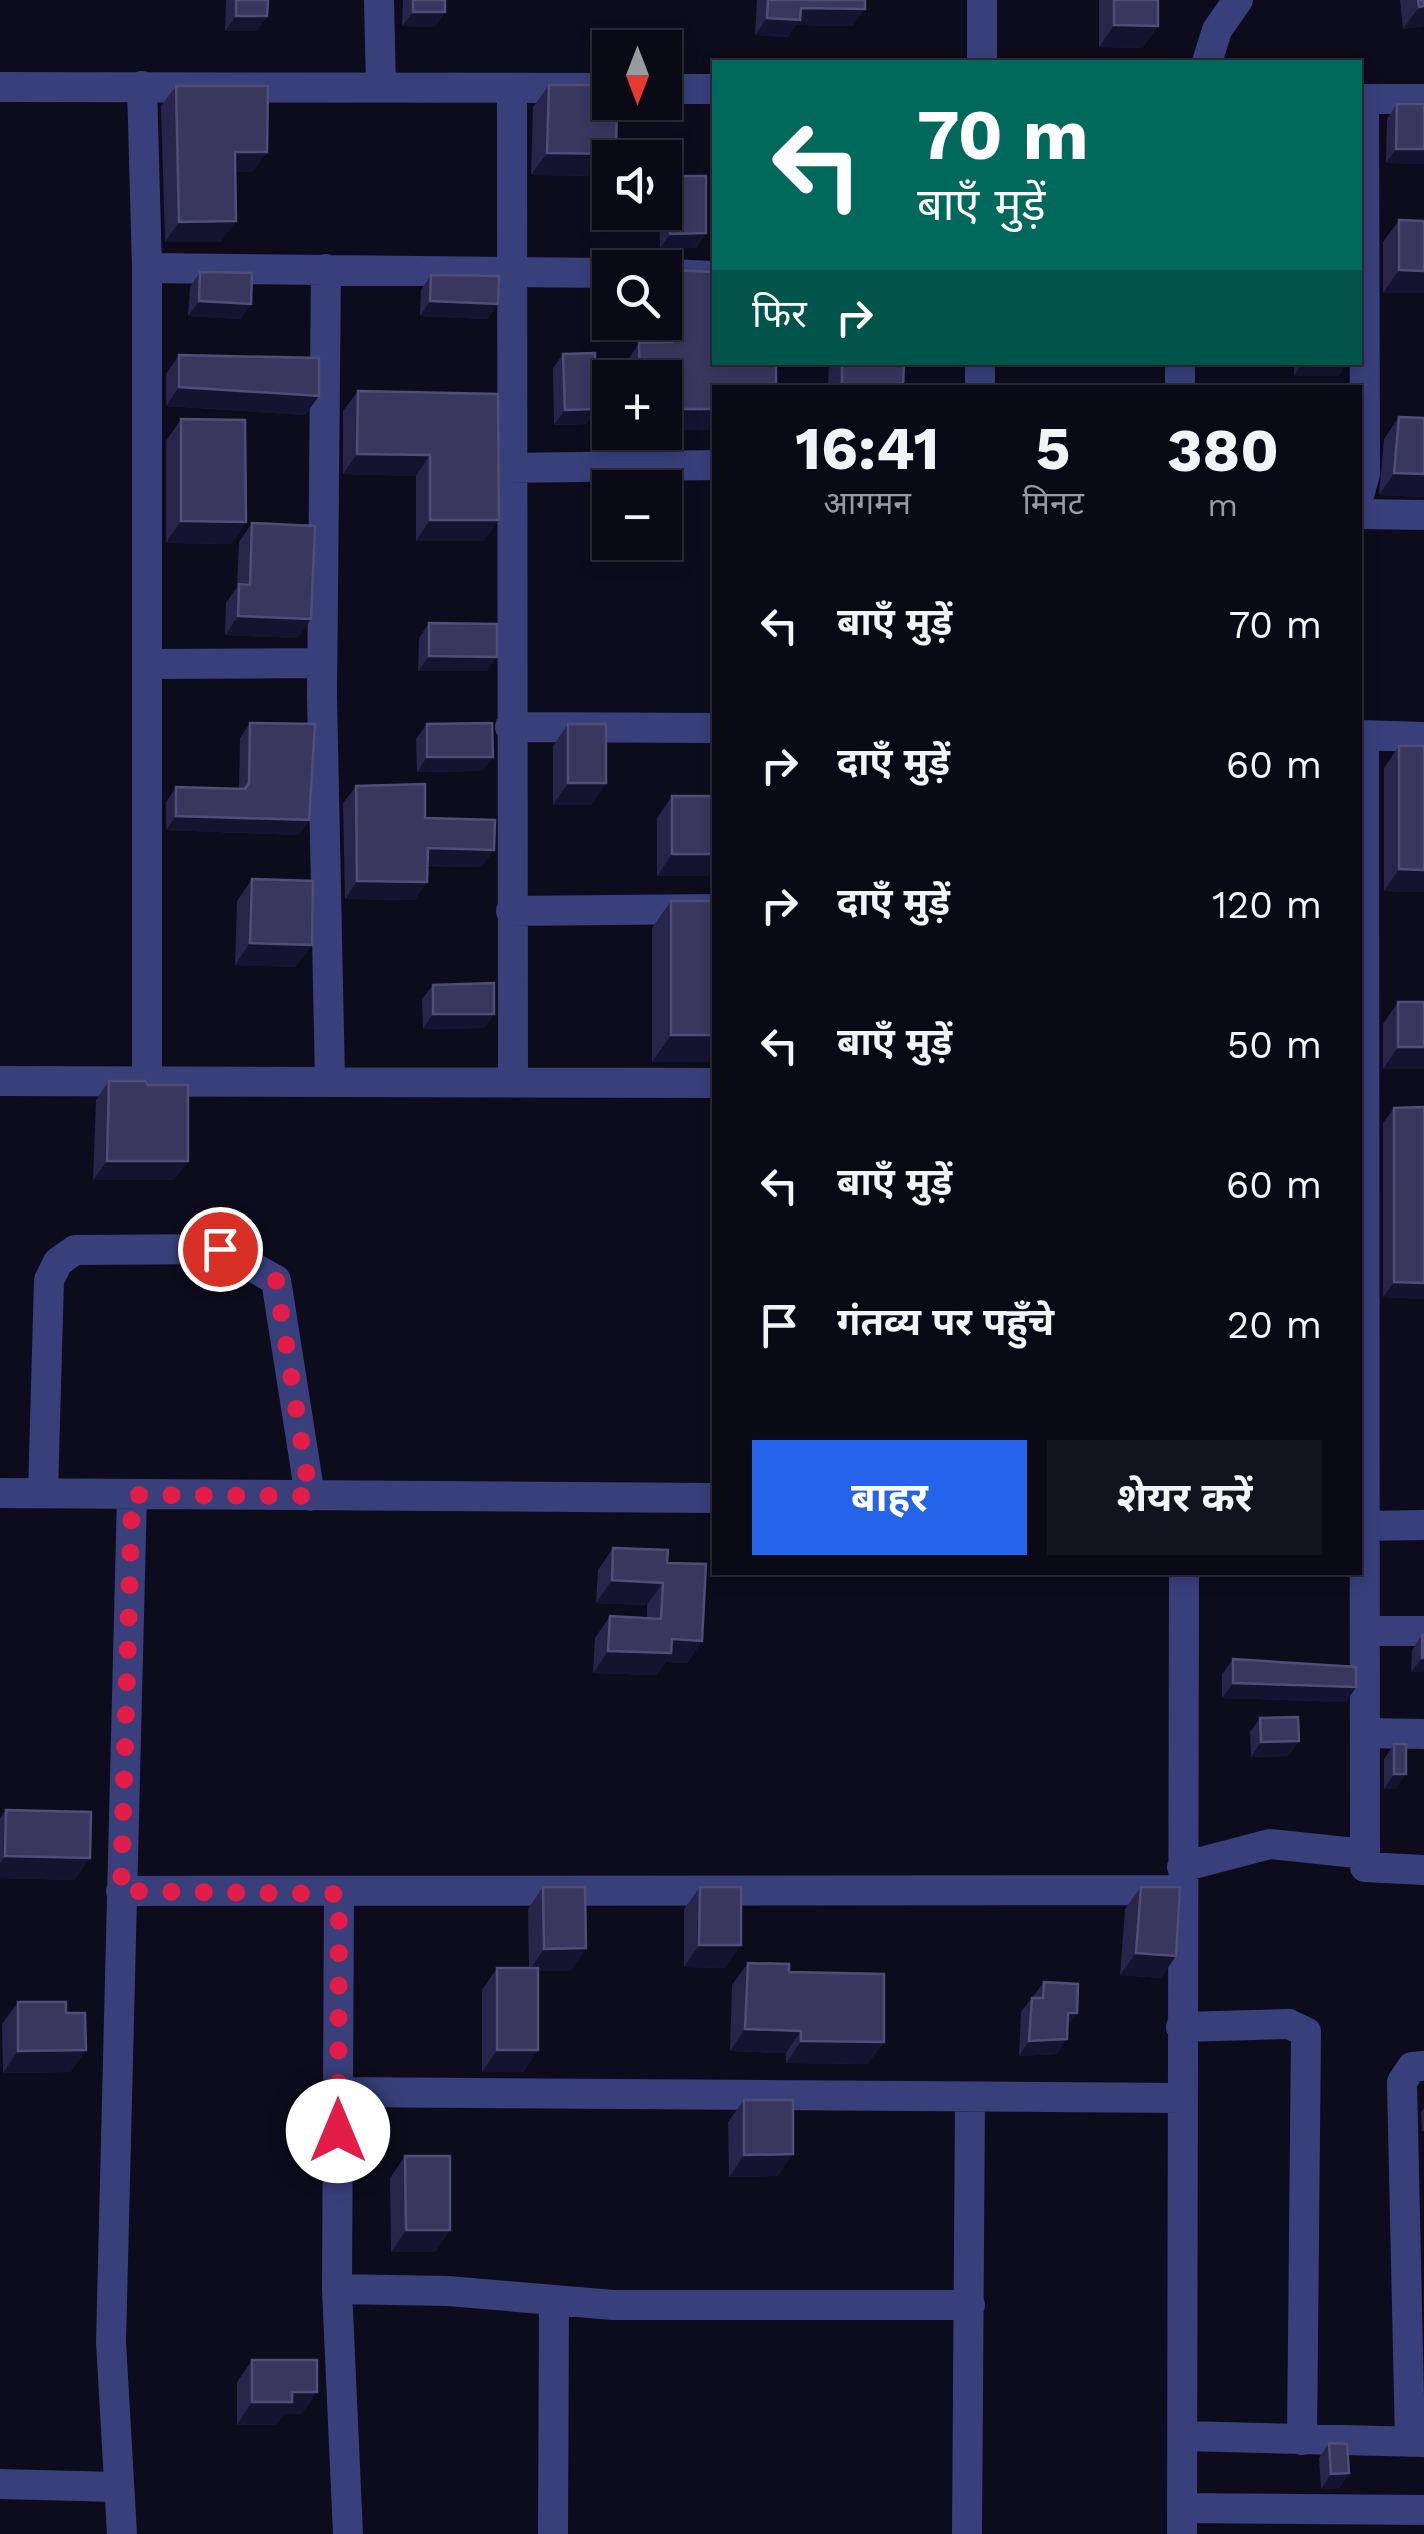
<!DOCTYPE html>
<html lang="hi">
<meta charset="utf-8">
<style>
:root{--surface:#0a0916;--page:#13121f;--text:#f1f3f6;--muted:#999aa1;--line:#2a2a35;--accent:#2563eb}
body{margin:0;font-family:"Work Sans","Noto Sans Devanagari",sans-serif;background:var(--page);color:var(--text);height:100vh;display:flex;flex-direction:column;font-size:38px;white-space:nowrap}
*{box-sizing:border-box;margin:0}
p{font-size:32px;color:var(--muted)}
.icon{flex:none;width:55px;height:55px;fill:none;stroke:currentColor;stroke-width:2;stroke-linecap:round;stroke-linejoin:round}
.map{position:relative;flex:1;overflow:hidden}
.sheet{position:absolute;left:712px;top:385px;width:650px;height:1190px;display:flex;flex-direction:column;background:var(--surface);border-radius:0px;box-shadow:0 5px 15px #0003,0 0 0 2px var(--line)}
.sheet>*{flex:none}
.top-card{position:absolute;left:712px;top:60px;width:650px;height:305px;border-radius:0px;box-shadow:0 5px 15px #0003,0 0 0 2px var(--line);background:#00695c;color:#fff;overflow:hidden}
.needle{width:65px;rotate:180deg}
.buttons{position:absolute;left:592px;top:30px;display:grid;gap:20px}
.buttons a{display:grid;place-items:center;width:90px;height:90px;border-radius:0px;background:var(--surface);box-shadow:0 5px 15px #0003,0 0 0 2px var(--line);font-size:50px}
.pin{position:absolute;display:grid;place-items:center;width:85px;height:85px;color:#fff;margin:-42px;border:5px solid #fff;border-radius:50%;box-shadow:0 2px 10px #0007}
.me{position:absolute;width:110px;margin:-55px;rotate:0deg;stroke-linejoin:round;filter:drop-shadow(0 0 8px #0008)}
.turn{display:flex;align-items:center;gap:35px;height:210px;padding:0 40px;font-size:45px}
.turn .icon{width:130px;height:130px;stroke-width:2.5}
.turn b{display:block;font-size:70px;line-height:85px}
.then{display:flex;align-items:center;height:95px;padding:0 40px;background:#0003;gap:20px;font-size:38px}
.eta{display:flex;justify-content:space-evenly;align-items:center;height:170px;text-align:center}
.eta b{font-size:60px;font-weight:700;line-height:70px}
.button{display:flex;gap:20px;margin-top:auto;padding:20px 40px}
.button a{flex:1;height:115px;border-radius:0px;background:var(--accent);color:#fff;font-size:40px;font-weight:700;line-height:115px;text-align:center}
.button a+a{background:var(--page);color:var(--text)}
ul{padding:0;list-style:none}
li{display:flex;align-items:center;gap:30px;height:140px;padding:0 40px}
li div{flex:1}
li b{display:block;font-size:38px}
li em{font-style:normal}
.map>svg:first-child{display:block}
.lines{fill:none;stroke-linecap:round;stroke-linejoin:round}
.minor{stroke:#383f7b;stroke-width:30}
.wall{fill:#27254a}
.shaded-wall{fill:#151430}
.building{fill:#39375e;stroke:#4f4e77;stroke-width:2.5}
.route{stroke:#e11d48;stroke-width:18;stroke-dasharray:0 32.4}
</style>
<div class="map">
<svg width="1424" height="2534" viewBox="0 0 1424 2534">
<rect width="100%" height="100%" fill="#0d0c1d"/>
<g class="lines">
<path class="minor" d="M379 0 381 87
M982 0V62
M1207 62 1217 30 1238 0
M142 86 147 268V1081
M0 87 610 88
M512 88 513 1082
M665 89H715
M1360 99H1424
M147 268 610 273
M326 269 322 696 330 1081
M665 274 715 276
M980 362V388
M1180 362V388
M509 468 715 465
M1360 492 1365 474 1364 99
M1360 514 1424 515
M147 664 322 663
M510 727 715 728
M1360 735 1424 737
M1364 736 1365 1867 1424 1870
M511 911 715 909
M0 1081 715 1083
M0 1493 715 1498
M43 1493 49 1280 58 1262 75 1250 220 1249 276 1280 310 1496
M1364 1526 1424 1525
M1366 1631H1424
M1366 1733 1424 1734
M1182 1867 1270 1844 1365 1854
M121 1891 1181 1890
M339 1894 337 2289 348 2534
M1181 2027 1289 2024 1306 2032 1302 2440
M338 2092 1181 2098
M337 2289 448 2291 613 2305H970
M1183 2436 1424 2442
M1410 2442 1402 2082 1412 2067 1424 2066
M0 2484 117 2487
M1182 2508 1424 2510
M122 2534 111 2342 132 1495
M553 2534 554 2300
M967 2534 970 2098
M1182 2534 1184 1572"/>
</g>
<path class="wall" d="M226 0H268L267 16 257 31H225Z
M403 0H445V12L435 27 402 26Z
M757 0H865L853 26 796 25 788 37 755 35Z
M1099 0H1158V26L1142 48 1099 47Z
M1400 0H1424V26L1403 29Z
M549 85 600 176 531 175 533 107Z
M176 86 253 172H235L221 242H165L161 106Z
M1397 104H1424V164L1386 163 1387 119Z
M669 176 706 233 696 248H660L659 212H665V183Z
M1399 220 1424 293H1383V242Z
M673 270 715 388V430H665V378H625V364L639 343H658V322H665V282Z
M200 272 251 304 240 319 188 316 190 287Z
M431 275 498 304 487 319 420 316 421 290Z
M563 354 596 409 586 424 554 425 553 368Z
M179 355 319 396 305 415 166 406V374Z
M829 362H904L903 388H828Z
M1294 362H1347L1338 376H1294Z
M358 391 498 394 484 541H416V476L343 474V411Z
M1399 417 1424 418V497L1379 495 1384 439Z
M181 419 246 522 231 544 166 543V441Z
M252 523 298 638 225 635 226 603 237 587 239 542Z
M429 623 487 671H418L419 638Z
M250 723 309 820 299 835 166 830V802L176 787 239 789 240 738Z
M427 724 493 757 482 771 417 772 416 739Z
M568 724 606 783 591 805H553V746Z
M1399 746 1424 892 1384 891V768Z
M356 786 425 818 482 867 427 866 415 900 345 899 343 803Z
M672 796 715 876H657V818Z
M252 879 296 967 235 965 237 901Z
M671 901 715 1062H652V928Z
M433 985 494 1014 484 1028 423 1029 422 999Z
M1398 1002H1424V1069H1383V1024Z
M109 1081 174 1180H93L96 1100Z
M1394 1108 1424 1299 1383 1297V1123Z
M613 1548 667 1563 702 1641 687 1663 666 1662 656 1675 593 1673 595 1638 610 1616 647 1618V1605L596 1603 598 1570Z
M1422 1635 1424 1672H1411L1412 1650Z
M1233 1659 1356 1687 1346 1702 1222 1698V1674Z
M1260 1718 1299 1741 1288 1756 1251 1757 1250 1732Z
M1394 1744 1396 1789H1384V1759Z
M6 1810 75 1880 0 1878V1818Z
M543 1887 571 1971H538V2050L523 2072H482V1990L497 1968H529L528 1909Z
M700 1887 725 1968 684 1967V1909Z
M1141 1887 1161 1978 1120 1975 1125 1909Z
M748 1963 789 1972 868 2064 786 2063V2053L730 2051 732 1985Z
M1044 1982 1068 2026 1057 2054 1019 2056 1021 2012Z
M18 2002 66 2013 86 2050 70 2072 3 2073 2 2024Z
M744 2100 778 2176 729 2177 728 2122Z
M1424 2108V2131H1422L1421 2112Z
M405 2156 450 2230 435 2252H391L390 2178Z
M252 2360 302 2414H284L276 2425H237V2382Z
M1329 2443 1349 2473 1339 2488 1321 2489 1319 2458Z"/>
<path class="shaded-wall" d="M1424 6V26L1403 29 1419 7Z
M801 8 865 9 853 26 796 25 788 37 755 35 767 18Z
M413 12H445L435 27 402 26Z
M236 16H267L257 31H225Z
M1114 25 1158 26 1142 48 1099 47Z
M1396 149H1424V164L1386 163Z
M235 152H267L253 172H221Z
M547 153 616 154 613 158H610V162L600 176 531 175Z
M236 221 221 242H165L179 222Z
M706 233 696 248H660L670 234Z
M1399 270 1424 271V293H1383Z
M199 301 251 304 240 319 188 316Z
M430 301 498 304 487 319 420 316Z
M1303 362H1347L1338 376H1294Z
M179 387 319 396 305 415 166 406Z
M596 409 586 424 554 425 565 410Z
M665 409H715V430H665Z
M357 454 430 455 416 476 343 474Z
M1394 473 1424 474V497L1379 495Z
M430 520H499L484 541H416Z
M181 521 246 522 231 544 166 543Z
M238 616 311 619 298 638 225 635Z
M429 656 497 657 487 671H418Z
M427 757H493L482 771 417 772Z
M568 783H606L591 805H553Z
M176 816 309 820 299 835 166 830Z
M428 848 494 850 482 867 415 865Z
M672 854H715V876H657Z
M1399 869 1424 870V892L1384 891Z
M357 881 427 882 415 900 345 899Z
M250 943 312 945 296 967 235 965Z
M433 1014H494L484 1028 423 1029Z
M671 1035H715V1062H652Z
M1398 1047H1424V1069H1383Z
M107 1161H188L174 1180H93Z
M1394 1282 1424 1283V1299L1383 1297Z
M612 1580 663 1583 647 1605 596 1603Z
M672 1639 702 1641 687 1663 666 1662 656 1675 593 1673 608 1651Z
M1422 1658H1424V1672H1411Z
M1233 1683 1356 1687 1346 1702 1222 1698Z
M1299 1741 1288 1756 1251 1757 1261 1742Z
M1394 1774H1406L1396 1789H1384Z
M5 1856 90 1858 75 1880 0 1878V1863Z
M699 1945H741L725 1968 684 1967Z
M586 1948 571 1971H529L544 1949Z
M1136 1953 1176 1956 1161 1978 1120 1975Z
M1068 2013H1077L1066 2028Z
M745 2029 801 2031 786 2053 730 2051Z
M1067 2039 1057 2054 1019 2056 1029 2041Z
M801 2041 884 2042 868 2064 786 2063Z
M86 2050 70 2072 3 2073 18 2051Z
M497 2050H538L523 2072H482Z
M793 2154 778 2176 729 2177 744 2155Z
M406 2230H450L435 2252H391Z
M292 2392H317L302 2414H284L276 2425H237L252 2402Z
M1349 2473 1339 2488 1321 2489 1331 2474Z"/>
<path class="building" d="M236 0H268L267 16H236Z
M413 0H445V12H413Z
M768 0H865V9L801 8 800 20 767 18Z
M1114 0H1158V26L1114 25Z
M1418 0H1424V6L1419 7Z
M549 85H610V102H617L616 154 547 153Z
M176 86H268L267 152H235L236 221 179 222Z
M1397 104H1424V149H1396Z
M669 176H706V233L670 234Z
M1399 220 1424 221V271L1399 270Z
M673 270 715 272V362H776V388H715V409H665V378H640L639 343 672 342Z
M200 272 252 273 251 304 199 301Z
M431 275 499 276 498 304 430 301Z
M595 353 596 409 565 410 563 354Z
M179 355 319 358V396L179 387Z
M842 362H904L903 388H842Z
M358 391 498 394 499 520H430V455L357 454Z
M1399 417 1424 418V474L1394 473Z
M181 419 245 420 246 522 181 521Z
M252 523 315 526 311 619 238 616 239 584 250 585Z
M429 623 497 624V657L429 656Z
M250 723 315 724 309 820 176 816V787L245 789 249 783Z
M492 723 493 757H427V724Z
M568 724H606V783H568Z
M1399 746H1424V870L1399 869Z
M425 784V818L495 820 494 850 428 848 427 882 357 881 356 786Z
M672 796H715V854H672Z
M252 879 313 881 312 945 250 943Z
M671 901H715V1035H671Z
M494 983V1014H433V985Z
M1398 1002H1424V1047H1398Z
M109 1081H145L148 1085H188V1161H107Z
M1424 1107V1283L1394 1282V1108Z
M613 1548 668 1550 667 1563 706 1564 702 1641 672 1639 671 1653 608 1651 610 1616 661 1619 663 1583 612 1580Z
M1422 1635H1424V1658H1422Z
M1233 1659 1356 1667V1687L1233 1683Z
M1298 1717 1299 1741 1261 1742 1260 1718Z
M1394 1744H1406V1774H1394Z
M6 1810 91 1812 90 1858 5 1856Z
M543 1887H585L586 1948 544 1949Z
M700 1887H741V1945H699Z
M1141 1887H1180L1176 1956 1136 1953Z
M748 1963 789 1964V1972L884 1974V2042L801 2041V2031L745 2029Z
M497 1968H538V2050H497Z
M1044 1982 1078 1984 1077 2013H1068L1067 2039 1029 2041 1032 1998H1043Z
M18 2002H66V2013H85L86 2050 18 2051Z
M744 2100H793V2154L744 2155Z
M405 2156H450V2230H406Z
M252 2360H317V2392H292V2402H252Z
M1329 2443 1347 2444 1349 2473 1331 2474Z"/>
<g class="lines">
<path class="route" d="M220 1249 276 1280 310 1496 132 1495 121 1891 339 1894 338 2131"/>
</g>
</svg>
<div class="buttons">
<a><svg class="needle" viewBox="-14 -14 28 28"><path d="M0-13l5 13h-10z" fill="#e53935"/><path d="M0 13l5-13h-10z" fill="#999aa1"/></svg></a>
<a><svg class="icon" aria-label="sound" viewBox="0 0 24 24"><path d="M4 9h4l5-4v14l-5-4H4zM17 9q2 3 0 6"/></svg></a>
<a><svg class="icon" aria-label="search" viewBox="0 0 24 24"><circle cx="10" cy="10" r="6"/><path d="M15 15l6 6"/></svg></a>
<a>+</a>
<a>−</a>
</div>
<div class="pin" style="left:220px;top:1249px;background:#d93025"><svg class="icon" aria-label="arrive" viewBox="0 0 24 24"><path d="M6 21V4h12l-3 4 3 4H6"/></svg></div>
<svg class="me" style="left:338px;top:2131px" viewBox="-20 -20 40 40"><circle r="19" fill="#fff"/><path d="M0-13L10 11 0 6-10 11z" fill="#e11d48"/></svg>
<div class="top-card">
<div class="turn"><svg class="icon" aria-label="left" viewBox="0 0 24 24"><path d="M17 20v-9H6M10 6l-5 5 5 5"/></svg><div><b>70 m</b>बाएँ मुड़ें</div></div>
<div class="then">फिर<svg class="icon" aria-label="right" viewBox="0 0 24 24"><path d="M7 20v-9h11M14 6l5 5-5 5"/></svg></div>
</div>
<section class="sheet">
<div class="eta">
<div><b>16:41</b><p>आगमन</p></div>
<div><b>5</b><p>मिनट</p></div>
<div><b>380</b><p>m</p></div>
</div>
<ul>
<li><svg class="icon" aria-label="left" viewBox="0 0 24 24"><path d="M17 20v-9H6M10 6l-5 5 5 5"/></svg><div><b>बाएँ मुड़ें</b></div><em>70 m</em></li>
<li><svg class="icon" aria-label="right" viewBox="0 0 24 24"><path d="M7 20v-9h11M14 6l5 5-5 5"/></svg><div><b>दाएँ मुड़ें</b></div><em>60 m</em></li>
<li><svg class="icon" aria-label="right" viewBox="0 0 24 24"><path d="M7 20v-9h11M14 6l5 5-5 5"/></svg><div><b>दाएँ मुड़ें</b></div><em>120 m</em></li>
<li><svg class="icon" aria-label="left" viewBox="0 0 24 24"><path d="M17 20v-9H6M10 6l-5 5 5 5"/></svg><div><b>बाएँ मुड़ें</b></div><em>50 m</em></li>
<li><svg class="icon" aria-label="left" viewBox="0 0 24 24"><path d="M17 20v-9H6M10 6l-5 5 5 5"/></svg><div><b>बाएँ मुड़ें</b></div><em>60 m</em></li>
<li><svg class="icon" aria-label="arrive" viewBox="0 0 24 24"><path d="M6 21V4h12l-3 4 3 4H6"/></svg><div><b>गंतव्य पर पहुँचे</b></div><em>20 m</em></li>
</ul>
<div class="button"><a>बाहर</a><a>शेयर करें</a></div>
</section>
</div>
